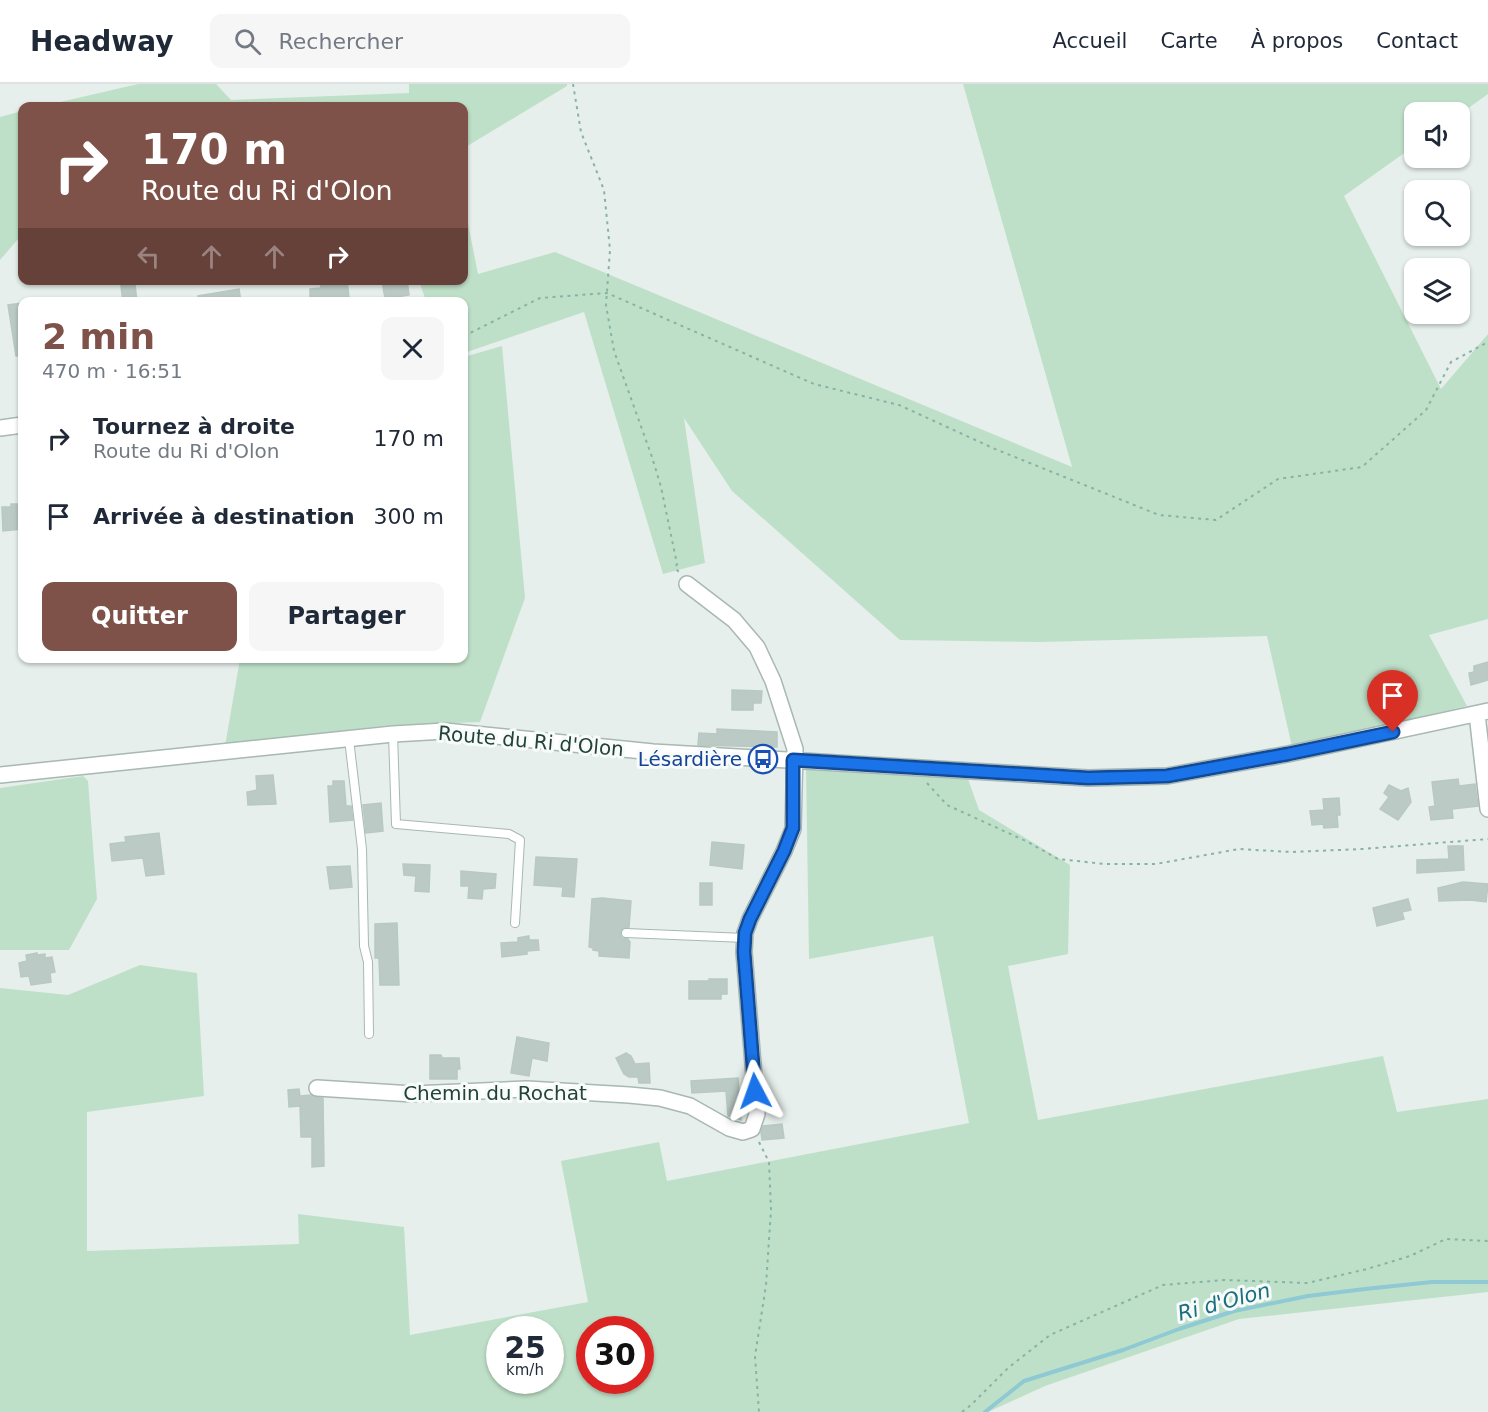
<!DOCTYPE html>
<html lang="fr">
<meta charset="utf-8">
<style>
:root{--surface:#fff;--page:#f6f6f7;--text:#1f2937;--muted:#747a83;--line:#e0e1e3;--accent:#7f5249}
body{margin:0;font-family:"DejaVu Sans",sans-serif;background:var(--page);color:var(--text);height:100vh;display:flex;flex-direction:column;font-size:22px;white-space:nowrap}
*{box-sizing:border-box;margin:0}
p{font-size:20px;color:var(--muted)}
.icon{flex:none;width:33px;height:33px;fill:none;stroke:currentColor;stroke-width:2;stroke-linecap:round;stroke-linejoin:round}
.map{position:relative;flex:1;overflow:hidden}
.sheet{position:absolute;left:18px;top:213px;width:450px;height:366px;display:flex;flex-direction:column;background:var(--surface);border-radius:12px;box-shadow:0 2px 4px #0004}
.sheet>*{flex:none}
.hud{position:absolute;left:18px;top:18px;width:450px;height:183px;border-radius:12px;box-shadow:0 2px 4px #0004;background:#7f5249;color:#fff;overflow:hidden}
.controls{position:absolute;left:1404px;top:18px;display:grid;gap:12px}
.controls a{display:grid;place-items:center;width:66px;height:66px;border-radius:12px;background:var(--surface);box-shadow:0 2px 4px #0004;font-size:30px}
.speed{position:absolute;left:486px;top:1232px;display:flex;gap:12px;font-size:30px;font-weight:700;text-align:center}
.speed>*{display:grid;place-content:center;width:78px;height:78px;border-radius:50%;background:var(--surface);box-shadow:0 2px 4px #0004;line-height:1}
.speed small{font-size:15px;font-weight:400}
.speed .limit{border:9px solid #d22;background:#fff;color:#111}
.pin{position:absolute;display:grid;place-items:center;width:51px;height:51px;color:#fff;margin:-62px -26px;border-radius:50% 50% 50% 0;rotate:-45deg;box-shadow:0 0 6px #0007}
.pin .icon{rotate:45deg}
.me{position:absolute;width:66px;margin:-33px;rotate:356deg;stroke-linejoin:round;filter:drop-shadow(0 0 4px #0008)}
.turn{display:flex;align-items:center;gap:21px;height:126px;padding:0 24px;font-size:27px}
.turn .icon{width:78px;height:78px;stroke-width:2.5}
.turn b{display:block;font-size:42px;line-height:51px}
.lanes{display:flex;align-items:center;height:57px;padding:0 24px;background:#0003;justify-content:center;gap:30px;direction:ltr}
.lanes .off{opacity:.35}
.round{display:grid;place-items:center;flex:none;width:63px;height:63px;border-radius:12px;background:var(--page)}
.headline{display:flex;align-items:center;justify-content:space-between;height:102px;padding:0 24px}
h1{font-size:36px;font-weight:700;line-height:45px;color:var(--accent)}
.cta{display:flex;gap:12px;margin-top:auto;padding:12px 24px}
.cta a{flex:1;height:69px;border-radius:12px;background:var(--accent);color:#fff;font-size:24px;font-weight:700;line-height:69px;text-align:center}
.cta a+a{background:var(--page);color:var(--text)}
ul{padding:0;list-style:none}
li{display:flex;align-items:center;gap:18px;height:78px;padding:0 24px}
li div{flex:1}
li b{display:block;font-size:22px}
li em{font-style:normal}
header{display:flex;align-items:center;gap:36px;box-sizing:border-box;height:84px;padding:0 30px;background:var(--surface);border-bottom:2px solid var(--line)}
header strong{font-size:28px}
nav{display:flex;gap:33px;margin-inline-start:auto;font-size:21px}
.search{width:420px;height:54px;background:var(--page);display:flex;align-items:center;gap:15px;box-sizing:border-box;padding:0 21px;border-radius:12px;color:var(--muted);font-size:22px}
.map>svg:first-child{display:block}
.green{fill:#bfe0c8;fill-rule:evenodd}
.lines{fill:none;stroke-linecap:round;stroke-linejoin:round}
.stream{stroke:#8ec9d4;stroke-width:4}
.building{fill:#bbcac4;stroke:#b8c9c2;stroke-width:1.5}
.service-casing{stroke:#a8b8b2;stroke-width:10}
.minor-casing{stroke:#a8b8b2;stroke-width:18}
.path{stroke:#86b3a5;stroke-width:2;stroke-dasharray:3 4.5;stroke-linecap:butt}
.service{stroke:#fff;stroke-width:8}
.minor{stroke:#fff;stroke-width:15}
.route-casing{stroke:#114b97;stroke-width:15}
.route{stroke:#1a73e8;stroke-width:10}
.labels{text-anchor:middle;stroke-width:6;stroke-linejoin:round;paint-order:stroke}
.street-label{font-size:20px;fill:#24423a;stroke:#f7fbf9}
.transit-label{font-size:20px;fill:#164399;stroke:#f7fbf9;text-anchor:end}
.water-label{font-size:21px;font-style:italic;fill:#1c6f80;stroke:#f7fbf9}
</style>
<header>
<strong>Headway</strong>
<div class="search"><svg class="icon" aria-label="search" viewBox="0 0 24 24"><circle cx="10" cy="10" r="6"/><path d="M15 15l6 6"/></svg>Rechercher</div>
<nav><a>Accueil</a><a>Carte</a><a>À propos</a><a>Contact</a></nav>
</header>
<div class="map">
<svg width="1488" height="1328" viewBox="0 0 1488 1328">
<rect width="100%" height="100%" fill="#e6efeb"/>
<path class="green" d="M138 0H216L231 16 409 9V0H567V2L464 64V22H43Z
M963 0H1488V10L1460 30V28H1414V62L1344 112 1441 305 1488 250V535L1429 551 1467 622 1292 663 1267 552 1040 558 900 556 732 407 684 334 705 479 663 490 584 228 464 269V218L426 217 419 197 464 196V119L478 190 555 168 1072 383Z
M22 27V153L18 155 0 176V33Z
M502 262 525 514 480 638 382 642 225 662 240 575 464 574V273Z
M806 682 967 692 979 726 1070 781 1068 870 1008 882 1038 1036 1383 972 1397 1028 1488 1015V1208L1239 1235 1045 1302 988 1328H0V904L68 911 140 881 197 889 204 1012 87 1028V1167L299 1160 298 1130 404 1143 410 1251 588 1218 561 1077 659 1058 667 1097 969 1039 933 852 809 875ZM500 1245H550V1296H500ZM590 1245H640V1296H590Z
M83 692 88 697 97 815 69 866H0V704Z"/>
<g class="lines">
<path class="stream" d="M985 1328 1024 1297 1123 1266 1179 1245 1234 1227 1308 1212 1365 1205 1432 1198H1488"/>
</g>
<path class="building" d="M320 196H337V198L347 197 349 213 310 216V205L321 204Z
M382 196H407L409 211 385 215Z
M135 200 137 218H123L121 202Z
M239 205 241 218H198V212Z
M22 219V272H16L8 221Z
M11 420H22V445L3 447 2 423H11Z
M1488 578V596L1471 601 1469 589 1474 588V582Z
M732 606 762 607 761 619H753V626H732Z
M717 645 777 648V663L698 661 699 649 717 650Z
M273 691 276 720 248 721 247 708 257 706 256 692Z
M1458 695 1459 702 1475 700 1478 722 1452 725 1453 734 1431 736 1429 723 1435 722 1432 698Z
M333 697H344L346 722H351L353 736 330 738 328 702H333Z
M1389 701 1401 707 1408 704 1411 718 1398 736 1380 725 1389 713 1384 709Z
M1339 714 1340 731H1337L1338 743 1324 744 1323 740 1312 741 1310 727 1324 726 1323 715Z
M381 719 383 747 366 749 363 721Z
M159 749 164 790 146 792 143 774 112 777 110 760 126 758 125 753Z
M712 758 744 761 742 785 710 781Z
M1448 762H1463L1464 786 1417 789V776L1449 775Z
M536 773 577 775 574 813 562 812 563 803 534 801Z
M403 780 430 781 429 808 415 807 416 792 404 791Z
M350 782 352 803 330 805 327 783Z
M461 787 496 790 495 804 483 805 482 815 468 814 469 802H461Z
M1463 798 1488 800 1486 818 1470 816 1439 817 1438 804Z
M700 799H712V821H700Z
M602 814 631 817 629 843 623 844 620 849 622 854 628 855 630 858 629 874 599 872V867L593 866V864L589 863 592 815Z
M1408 815 1411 826 1402 828 1404 835 1377 842 1373 824Z
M397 839 399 901H380L379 874H375V840Z
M529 852V856H538L539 866 527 867V870L502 873 501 859 518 858V854Z
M37 869V871L45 870V874L52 873 55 888 50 889 51 898 31 901 29 892 21 893 19 879 27 877 26 871Z
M709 895H727V910H721V915H689V897H709Z
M517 953 549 959 547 977 532 974 529 992 511 989Z
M626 969 631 972 635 980 649 979 650 999H639L638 993H629L624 990 616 974Z
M430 971H441L442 974H459L460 985H457V995H430Z
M738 994 741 1036 728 1032 726 1007 692 1009 691 997Z
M299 1005 300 1012 311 1011 323 1014 324 1082 312 1083V1053H301L300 1022 289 1023 288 1006Z
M782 1040 784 1054 762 1056 761 1048 763 1042Z"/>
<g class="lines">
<g class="service-casing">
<path id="service" d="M393 650 396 740 509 750 520 756 515 839
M349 655 362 765 364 862 368 878 369 950
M626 849 745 854"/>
</g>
<g class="minor-casing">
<path id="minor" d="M0 344 22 341
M1477 630 1488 725
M0 691 393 650 445 647 653 668 1088 694 1167 692 1288 670 1488 627
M317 1004 413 1010 527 1005 629 1011 660 1014 690 1022 729 1044 743 1048 752 1045 757 1030 744 868 745 849 750 835 784 767 793 745 795 665 773 597 757 563 734 536 687 500"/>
</g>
<path class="path" d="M573 0 581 48 604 106 610 166 606 221 614 267 652 373 661 403 677 480 675 484 680 489
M464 252 540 214 607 209 814 300 899 321 995 365 1159 431 1216 436 1278 395 1362 383 1426 326 1451 278 1488 258
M927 699 947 721 1028 758 1058 775 1105 780H1156L1239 765 1291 768 1362 765 1488 755
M759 1058 769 1078 771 1126 766 1201 755 1272 759 1328
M962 1328 971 1321 1008 1284 1050 1251 1163 1201 1224 1196 1307 1199 1367 1185 1410 1172 1446 1155 1488 1157"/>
<use href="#service" class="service"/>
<use href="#minor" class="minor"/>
</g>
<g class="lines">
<g class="route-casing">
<path id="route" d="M755 1007 744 868 745 849 750 835 784 767 793 744V676L1088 694 1167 692 1288 670 1393 648"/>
</g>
<use href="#route" class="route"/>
</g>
<defs>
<g id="bus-ring" transform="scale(1.5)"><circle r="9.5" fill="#f7fbf9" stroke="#1a4fb4" stroke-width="1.5"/><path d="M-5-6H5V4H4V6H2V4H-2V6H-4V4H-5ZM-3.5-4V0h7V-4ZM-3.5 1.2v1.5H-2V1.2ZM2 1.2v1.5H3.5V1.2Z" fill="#1a4fb4"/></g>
</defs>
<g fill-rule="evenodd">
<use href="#bus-ring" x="763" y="675"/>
</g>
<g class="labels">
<g class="street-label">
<text transform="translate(531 657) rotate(5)" y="7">Route du Ri d'Olon</text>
<text x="495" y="1016">Chemin du Rochat</text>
</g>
<g class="transit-label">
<text x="742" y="682">Lésardière</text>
</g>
<g class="water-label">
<text transform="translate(1224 1218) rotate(-15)" y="7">Ri d'Olon</text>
</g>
</g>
</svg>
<div class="controls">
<a><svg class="icon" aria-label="sound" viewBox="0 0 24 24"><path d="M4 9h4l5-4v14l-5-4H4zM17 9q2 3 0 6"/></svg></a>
<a><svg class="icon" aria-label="search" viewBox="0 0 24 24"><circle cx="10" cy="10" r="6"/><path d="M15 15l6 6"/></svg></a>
<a><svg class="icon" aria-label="layers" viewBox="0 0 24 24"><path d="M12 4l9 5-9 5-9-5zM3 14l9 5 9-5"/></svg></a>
</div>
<div class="speed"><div>25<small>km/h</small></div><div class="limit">30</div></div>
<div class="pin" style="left:1393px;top:648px;background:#d93025"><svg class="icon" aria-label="arrive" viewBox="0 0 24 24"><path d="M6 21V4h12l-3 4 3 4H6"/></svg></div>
<svg class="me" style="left:755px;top:1007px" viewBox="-20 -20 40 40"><path d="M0-17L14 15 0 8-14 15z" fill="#1a73e8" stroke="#fff" stroke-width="4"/></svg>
<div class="hud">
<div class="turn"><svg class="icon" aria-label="right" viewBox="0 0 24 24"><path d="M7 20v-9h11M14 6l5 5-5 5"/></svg><div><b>170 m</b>Route du Ri d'Olon</div></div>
<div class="lanes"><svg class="icon off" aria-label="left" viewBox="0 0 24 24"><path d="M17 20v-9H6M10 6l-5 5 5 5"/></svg><svg class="icon off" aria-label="ahead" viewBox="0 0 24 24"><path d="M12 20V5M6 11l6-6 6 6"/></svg><svg class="icon off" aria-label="ahead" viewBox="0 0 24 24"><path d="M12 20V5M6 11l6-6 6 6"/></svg><svg class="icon" aria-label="right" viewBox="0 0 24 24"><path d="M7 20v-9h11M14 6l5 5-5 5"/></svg></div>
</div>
<section class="sheet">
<div class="headline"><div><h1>2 min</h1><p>470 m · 16:51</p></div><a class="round"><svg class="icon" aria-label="close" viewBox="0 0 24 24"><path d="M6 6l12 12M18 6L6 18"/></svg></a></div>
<ul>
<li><svg class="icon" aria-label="right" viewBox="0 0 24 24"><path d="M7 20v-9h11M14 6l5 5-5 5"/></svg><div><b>Tournez à droite</b><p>Route du Ri d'Olon</p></div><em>170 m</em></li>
<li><svg class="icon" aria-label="arrive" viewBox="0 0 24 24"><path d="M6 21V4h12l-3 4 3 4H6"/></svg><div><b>Arrivée à destination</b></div><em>300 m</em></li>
</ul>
<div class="cta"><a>Quitter</a><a>Partager</a></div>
</section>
</div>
